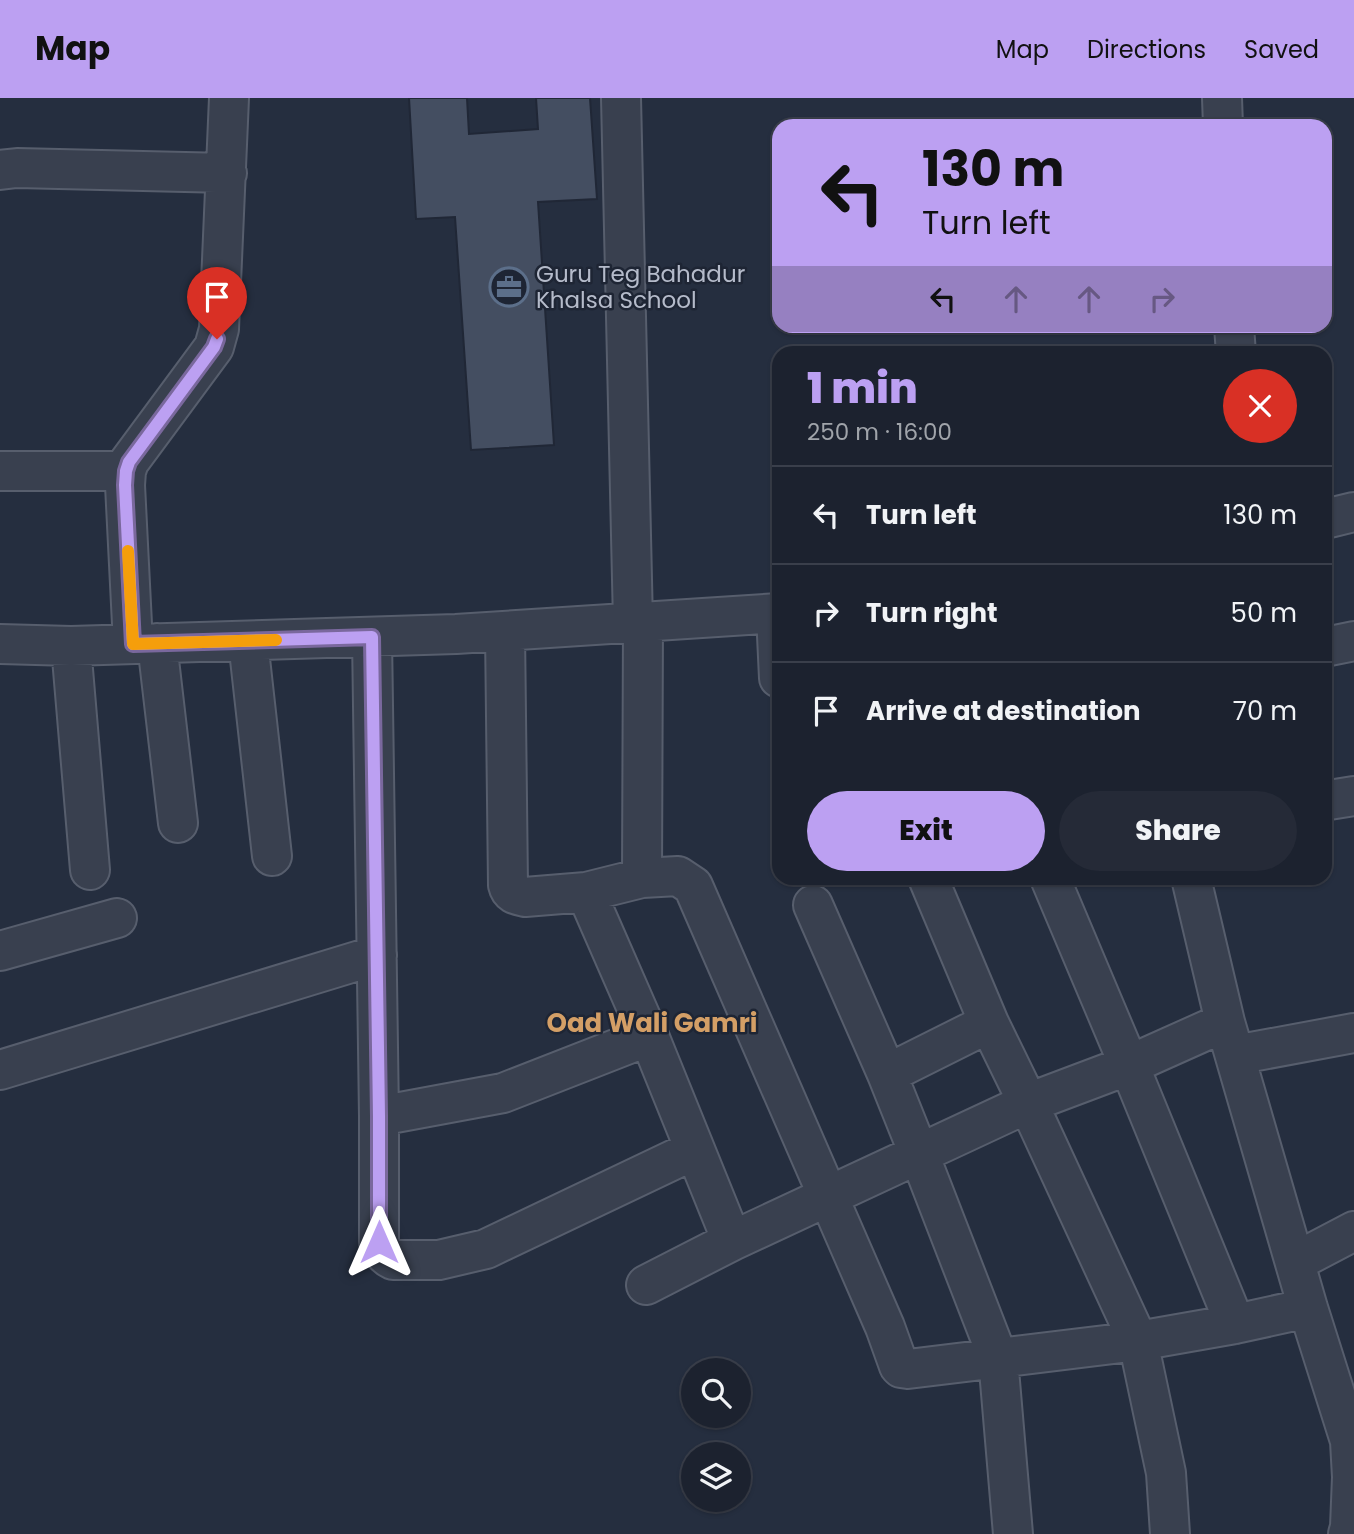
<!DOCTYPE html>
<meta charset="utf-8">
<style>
:root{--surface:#1c222f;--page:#252a37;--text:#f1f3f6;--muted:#a0a4aa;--line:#3a3f4b;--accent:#bca0f2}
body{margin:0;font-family:Poppins,sans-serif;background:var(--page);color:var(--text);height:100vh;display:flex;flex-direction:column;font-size:26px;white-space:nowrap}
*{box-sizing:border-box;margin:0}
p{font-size:23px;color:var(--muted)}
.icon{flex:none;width:38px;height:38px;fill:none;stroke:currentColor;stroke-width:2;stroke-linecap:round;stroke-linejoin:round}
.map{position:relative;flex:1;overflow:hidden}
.side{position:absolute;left:772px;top:248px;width:560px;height:539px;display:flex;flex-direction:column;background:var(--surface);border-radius:21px;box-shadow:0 2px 5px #0004,0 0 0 2px var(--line)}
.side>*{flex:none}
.banner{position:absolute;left:772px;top:21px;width:560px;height:214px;border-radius:21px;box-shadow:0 2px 5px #0004,0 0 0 2px var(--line);background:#bca0f2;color:#111;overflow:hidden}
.controls{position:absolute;left:681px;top:1260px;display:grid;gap:14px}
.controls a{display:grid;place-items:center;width:70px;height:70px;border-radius:50%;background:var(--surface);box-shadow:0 2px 5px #0004,0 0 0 2px var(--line);font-size:35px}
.pin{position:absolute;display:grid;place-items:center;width:60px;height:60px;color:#fff;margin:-72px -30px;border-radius:50% 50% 50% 0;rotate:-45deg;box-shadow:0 0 7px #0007}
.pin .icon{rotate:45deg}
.me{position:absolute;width:77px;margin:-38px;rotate:0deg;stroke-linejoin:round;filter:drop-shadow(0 0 5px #0008)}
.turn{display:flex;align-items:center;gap:24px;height:147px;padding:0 35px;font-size:32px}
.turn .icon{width:91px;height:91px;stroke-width:2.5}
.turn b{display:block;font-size:49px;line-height:60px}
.lanes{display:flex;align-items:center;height:66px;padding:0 35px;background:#0003;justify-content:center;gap:35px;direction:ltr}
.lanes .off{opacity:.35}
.round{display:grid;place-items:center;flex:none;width:74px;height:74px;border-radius:37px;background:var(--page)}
.head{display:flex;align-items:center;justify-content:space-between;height:119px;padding:0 35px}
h1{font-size:42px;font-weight:800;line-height:52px;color:var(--accent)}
.primary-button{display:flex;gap:14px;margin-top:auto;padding:14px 35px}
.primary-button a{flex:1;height:80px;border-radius:42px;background:var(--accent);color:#111;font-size:28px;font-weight:800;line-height:80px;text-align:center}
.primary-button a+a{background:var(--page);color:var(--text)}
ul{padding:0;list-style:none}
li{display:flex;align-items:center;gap:21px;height:98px;padding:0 35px;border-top:2px solid var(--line)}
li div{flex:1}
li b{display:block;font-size:26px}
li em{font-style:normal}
header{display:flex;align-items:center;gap:42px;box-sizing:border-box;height:98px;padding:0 35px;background:var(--accent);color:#111}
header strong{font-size:33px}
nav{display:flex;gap:38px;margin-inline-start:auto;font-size:24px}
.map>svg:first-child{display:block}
.building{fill:#444e61;stroke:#202736;stroke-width:2}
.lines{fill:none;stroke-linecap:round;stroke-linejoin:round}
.minor-casing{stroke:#575e6d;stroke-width:42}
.minor{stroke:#39404f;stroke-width:38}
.route-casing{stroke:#7a689d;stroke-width:18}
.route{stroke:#bca0f2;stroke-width:12}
.slow{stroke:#f59e0b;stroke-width:12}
.labels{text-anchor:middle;stroke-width:5;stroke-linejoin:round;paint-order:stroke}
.poi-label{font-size:23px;fill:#b5bbca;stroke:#1e2534;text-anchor:start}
.quarter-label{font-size:26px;font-weight:bold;fill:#d49f66;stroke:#1e2534}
</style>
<header>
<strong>Map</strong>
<nav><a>Map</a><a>Directions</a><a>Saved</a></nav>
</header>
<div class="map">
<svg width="1354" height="1436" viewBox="0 0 1354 1436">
<rect width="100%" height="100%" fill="#252e3f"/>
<path class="building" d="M409 0H467L469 36 538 31 536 0H590L597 101 538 104 554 347 471 352 455 119 416 121Z"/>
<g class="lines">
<g class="minor-casing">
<path id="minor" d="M621 0 633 525
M1222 0 1223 28
M0 72 17 70 227 75
M1234 228 1236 256
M0 373H126
M1325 421 1354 414
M776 516 779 580
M505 533 508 787C510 796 516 797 525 799L586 794 642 780 678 778 693 788 885 1229 899 1268 901 1270 908 1271 1138 1243 1235 1226 1308 1210
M372 539 379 1018V1144C382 1152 384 1158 393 1162H439L486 1151 694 1052
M248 543 272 758
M157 545 178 725
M0 546 71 548 456 536 779 515
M133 546 125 387 126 373 129 364 214 249 219 231 229 0
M71 548 90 772
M1325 549 1354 543
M1325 701 1329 702 1354 698
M642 780 643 524
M928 780 989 925 1028 1005 1138 1243 1166 1375 1170 1436
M1050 780 1129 967 1235 1226
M1191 780 1225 924 1308 1210 1350 1343 1352 1379 1350 1429 1348 1436
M586 794 649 938 732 1143
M813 807 887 976 919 1056 998 1260 1013 1436
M0 853 117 820
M1235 957 1354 935
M0 972 377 857
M887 976 989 925
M379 1018 503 995 649 938
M1295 1164 1354 1133
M646 1187 732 1143 1028 1005 1129 967 1225 924"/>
</g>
<use href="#minor" class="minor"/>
</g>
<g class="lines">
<g class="route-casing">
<path id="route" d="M217 241 214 249 129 364 126 373 125 387 133 546 372 539 379 1018V1144"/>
</g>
<use href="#route" class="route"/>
<path class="slow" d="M128 453 133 546 276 542"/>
</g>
<defs>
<g id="office-ring" transform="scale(2.0125)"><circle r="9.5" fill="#1e2534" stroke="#5c6f8a" stroke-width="1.5"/><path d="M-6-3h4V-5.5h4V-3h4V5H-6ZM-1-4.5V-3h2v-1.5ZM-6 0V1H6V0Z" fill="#5c6f8a"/></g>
</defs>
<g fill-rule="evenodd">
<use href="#office-ring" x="509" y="189"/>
</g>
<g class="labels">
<g class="poi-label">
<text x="536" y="184">Guru Teg Bahadur<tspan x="536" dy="26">Khalsa School</tspan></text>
</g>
<g class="quarter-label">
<text x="652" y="934">Oad Wali Gamri</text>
</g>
</g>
</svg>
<div class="controls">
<a><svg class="icon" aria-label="search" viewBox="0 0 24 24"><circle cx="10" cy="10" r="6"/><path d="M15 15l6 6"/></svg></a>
<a><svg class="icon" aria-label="layers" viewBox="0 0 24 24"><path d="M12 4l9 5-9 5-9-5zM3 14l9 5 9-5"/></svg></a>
</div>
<div class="pin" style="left:217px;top:241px;background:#d93025"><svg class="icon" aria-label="arrive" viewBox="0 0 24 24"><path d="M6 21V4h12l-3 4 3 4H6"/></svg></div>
<svg class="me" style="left:379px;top:1144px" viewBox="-20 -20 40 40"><path d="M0-17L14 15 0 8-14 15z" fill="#bca0f2" stroke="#fff" stroke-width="4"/></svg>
<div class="banner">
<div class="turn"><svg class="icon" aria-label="left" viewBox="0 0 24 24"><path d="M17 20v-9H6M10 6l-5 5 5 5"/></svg><div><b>130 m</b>Turn left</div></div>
<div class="lanes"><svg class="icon" aria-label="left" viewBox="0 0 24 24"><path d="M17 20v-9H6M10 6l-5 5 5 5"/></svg><svg class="icon off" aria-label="ahead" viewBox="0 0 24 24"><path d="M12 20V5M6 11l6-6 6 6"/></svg><svg class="icon off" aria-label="ahead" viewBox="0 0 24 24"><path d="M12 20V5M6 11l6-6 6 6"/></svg><svg class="icon off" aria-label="right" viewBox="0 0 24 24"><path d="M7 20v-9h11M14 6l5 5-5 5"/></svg></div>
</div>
<section class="side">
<div class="head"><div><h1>1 min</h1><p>250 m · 16:00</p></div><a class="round" style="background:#d93025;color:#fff"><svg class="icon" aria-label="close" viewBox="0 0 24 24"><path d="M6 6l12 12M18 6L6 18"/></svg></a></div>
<ul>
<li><svg class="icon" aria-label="left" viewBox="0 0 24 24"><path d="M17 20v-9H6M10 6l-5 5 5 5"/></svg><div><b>Turn left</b></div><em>130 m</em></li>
<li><svg class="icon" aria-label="right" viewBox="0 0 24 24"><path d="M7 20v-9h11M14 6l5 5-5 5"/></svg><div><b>Turn right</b></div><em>50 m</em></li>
<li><svg class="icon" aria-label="arrive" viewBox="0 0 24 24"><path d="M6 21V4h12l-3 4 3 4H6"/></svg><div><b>Arrive at destination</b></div><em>70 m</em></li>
</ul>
<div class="primary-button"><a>Exit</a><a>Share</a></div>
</section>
</div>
